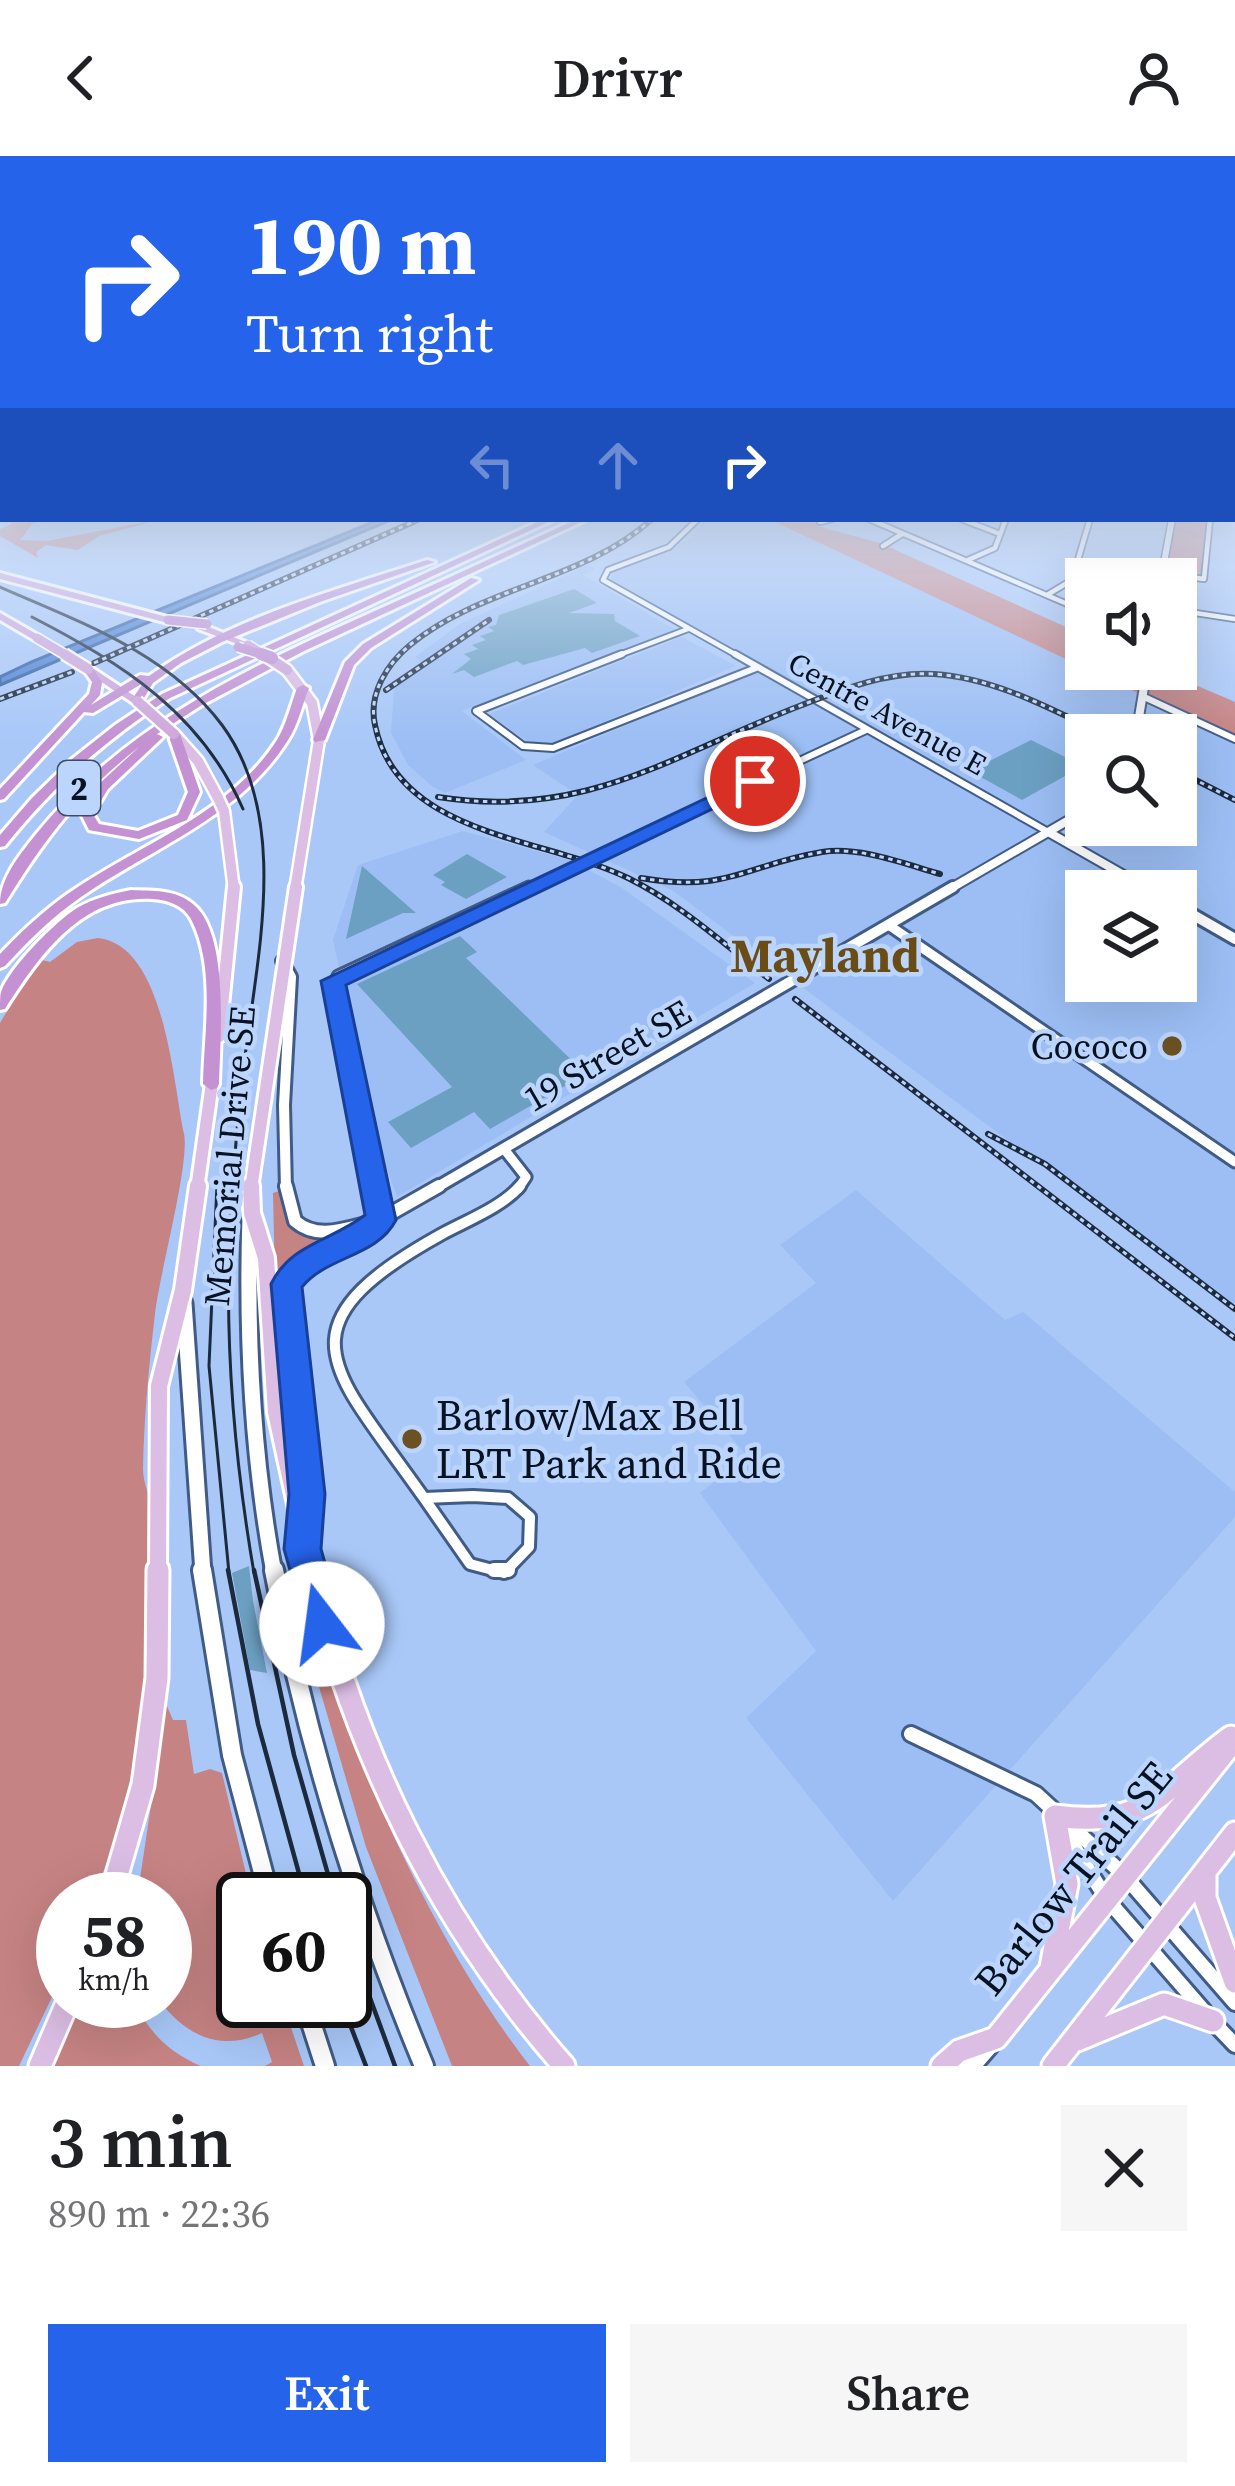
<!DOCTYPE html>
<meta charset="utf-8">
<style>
:root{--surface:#fff;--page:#f6f6f6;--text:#202124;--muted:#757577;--accent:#2563eb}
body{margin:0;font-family:"Source Serif 4",serif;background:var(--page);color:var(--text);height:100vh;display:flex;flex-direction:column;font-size:45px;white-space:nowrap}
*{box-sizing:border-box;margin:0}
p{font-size:39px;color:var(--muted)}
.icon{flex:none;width:66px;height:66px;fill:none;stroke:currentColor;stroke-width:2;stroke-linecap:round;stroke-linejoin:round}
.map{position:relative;height:1910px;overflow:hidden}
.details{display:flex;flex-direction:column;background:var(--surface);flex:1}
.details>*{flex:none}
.guide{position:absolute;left:0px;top:0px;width:1236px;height:366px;box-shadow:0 12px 48px #0002;background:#2563eb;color:#fff;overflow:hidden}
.fabs{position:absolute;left:1065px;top:402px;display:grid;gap:24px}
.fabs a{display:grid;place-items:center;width:132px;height:132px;border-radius:0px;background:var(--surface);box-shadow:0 12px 48px #0002;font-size:60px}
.speed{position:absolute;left:36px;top:1716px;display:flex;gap:24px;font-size:60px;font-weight:700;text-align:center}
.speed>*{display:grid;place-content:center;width:156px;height:156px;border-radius:50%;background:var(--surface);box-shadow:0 12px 48px #0002;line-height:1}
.speed small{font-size:30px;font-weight:400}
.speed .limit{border:6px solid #111;border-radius:18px;background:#fff;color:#111}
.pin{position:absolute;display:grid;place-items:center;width:102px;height:102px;color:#fff;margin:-51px;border:6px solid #fff;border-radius:50%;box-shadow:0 3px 12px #0007}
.me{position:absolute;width:132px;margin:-66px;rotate:345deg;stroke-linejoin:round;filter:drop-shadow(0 0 9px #0008)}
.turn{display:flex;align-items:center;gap:42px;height:252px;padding:0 48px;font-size:54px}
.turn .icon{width:156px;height:156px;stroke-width:2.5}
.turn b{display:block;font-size:84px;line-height:102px}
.lanes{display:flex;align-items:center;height:114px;padding:0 48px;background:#0003;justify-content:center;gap:60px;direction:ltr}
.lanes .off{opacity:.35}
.round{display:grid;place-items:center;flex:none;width:126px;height:126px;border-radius:0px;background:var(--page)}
.overview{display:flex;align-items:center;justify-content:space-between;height:204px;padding:0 48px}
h1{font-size:72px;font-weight:600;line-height:90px}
.cta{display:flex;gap:24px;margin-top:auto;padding:24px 48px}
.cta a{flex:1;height:138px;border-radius:0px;background:var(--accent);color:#fff;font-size:48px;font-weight:600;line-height:138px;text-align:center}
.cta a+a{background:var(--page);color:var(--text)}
header{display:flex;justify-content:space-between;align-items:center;height:156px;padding:0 48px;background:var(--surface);font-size:54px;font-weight:600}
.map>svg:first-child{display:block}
.built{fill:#9cbef4;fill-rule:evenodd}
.green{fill:#c68383}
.water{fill:#4f85d8;stroke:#3962a1;stroke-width:3}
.building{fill:#6ca0c3}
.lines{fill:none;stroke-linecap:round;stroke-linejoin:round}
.minor-far4-casing{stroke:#405b85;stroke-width:8}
.minor-far3-casing{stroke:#405b85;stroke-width:10}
.minor-far2-casing{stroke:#405b85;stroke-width:15}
.minor-far1-casing{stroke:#405b85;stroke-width:16}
.minor-casing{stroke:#405b85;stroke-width:20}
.tertiary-far3-casing{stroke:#405b85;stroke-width:9}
.tertiary-far2-casing{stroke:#405b85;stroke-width:12}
.tertiary-far1-casing{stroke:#405b85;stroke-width:16}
.tertiary-casing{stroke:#405b85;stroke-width:18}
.secondary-far1-casing{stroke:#405b85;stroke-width:21}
.secondary-casing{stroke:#405b85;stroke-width:24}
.primary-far3-casing{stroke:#fff;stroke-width:15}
.primary-far2-casing{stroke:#fff;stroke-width:18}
.primary-far1-casing{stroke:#fff;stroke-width:22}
.primary-casing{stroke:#fff;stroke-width:27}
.trunk-casing{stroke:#fff;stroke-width:6}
.motorway-casing{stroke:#fff;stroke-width:6}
.minor-far4{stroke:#fff;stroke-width:4.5}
.minor-far3{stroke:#fff;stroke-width:6}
.minor-far2{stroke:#fff;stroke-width:9}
.minor-far1{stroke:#fff;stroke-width:10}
.minor{stroke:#fff;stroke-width:14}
.tertiary-far3{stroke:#fff;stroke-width:6}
.tertiary-far2{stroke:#fff;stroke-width:8}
.tertiary-far1{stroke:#fff;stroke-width:10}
.tertiary{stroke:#fff;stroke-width:12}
.secondary-far1{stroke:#fff;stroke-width:15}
.secondary{stroke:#fff;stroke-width:18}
.primary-far3{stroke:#dcbee4;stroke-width:10}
.primary-far2{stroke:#dcbee4;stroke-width:12}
.primary-far1{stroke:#dcbee4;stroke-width:16}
.primary{stroke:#dcbee4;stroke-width:21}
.trunk{fill:#d0a8db;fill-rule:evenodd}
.motorway{fill:#c492d2;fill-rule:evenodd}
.tram-far1{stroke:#1c2a3e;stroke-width:3}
.tram{stroke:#1c2a3e;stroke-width:4.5}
.rail-casing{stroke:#1c2a3e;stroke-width:6}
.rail{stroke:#bcd5fc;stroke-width:3;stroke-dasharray:4.5;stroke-linecap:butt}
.primary-bridge-casing{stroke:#fff;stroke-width:15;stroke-linecap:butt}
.trunk-bridge-far1-casing{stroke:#fff;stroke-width:12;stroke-linecap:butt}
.trunk-bridge-casing{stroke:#fff;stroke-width:15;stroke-linecap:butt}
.motorway-bridge-far1-casing{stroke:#fff;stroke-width:12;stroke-linecap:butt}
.motorway-bridge-casing{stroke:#fff;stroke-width:16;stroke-linecap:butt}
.primary-bridge{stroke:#dcbee4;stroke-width:10}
.trunk-bridge-far1{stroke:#d0a8db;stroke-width:9}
.trunk-bridge{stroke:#d0a8db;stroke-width:10}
.motorway-bridge-far1{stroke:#c492d2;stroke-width:9}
.motorway-bridge{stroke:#c492d2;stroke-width:12}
.route{fill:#2563eb;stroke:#184099;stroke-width:3}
.poi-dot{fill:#6b5123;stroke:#bcd5fc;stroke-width:4.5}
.labels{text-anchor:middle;stroke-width:9;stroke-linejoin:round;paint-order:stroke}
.far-street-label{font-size:30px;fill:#071222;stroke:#bcd5fc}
.shield{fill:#bcd5fc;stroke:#3d4c63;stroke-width:3}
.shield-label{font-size:33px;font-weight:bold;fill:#071222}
.poi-label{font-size:36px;fill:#071222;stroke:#bcd5fc;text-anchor:end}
.street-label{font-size:36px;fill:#071222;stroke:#bcd5fc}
.near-poi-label{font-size:42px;fill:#071222;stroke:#bcd5fc;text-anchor:start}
.near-street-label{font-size:42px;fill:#071222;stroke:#bcd5fc}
.district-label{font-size:48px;font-weight:bold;fill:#6a4d16;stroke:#bcd5fc}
</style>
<header><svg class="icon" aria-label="back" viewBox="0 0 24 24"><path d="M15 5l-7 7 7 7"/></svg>Drivr<svg class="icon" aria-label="person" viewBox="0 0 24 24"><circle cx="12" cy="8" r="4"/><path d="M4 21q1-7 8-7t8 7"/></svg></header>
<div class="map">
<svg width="1235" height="1910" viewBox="0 0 1235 1910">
<rect width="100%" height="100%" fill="#a9c8f8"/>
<path class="built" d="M706 363H769L1235 583V1154L672 734 544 676 578 639 533 609 764 511 612 427 611 417 667 396 691 382ZM1086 579H1176V669H1086ZM1086 735H1176V825H1086Z
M588 409 595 413 583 419 676 474 462 555 526 604 445 637 433 631 408 609 391 577 394 533 425 509 415 501 458 469Z
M682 481 736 510 552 588 528 586 489 558Z
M463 675 570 704 622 732 755 827 397 1041 373 972 333 784 358 709Z
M856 1034 1005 1164 1023 1156 1235 1336V1361L893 1745 746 1562 816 1495 700 1337 747 1300 684 1226 816 1127 780 1089Z"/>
<path class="green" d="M60 363 33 367 20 384 47 385 162 363 99 380 78 394 46 389 36 396 38 402 0 380V373L13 367 3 366Z
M769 363H817V370L880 387 1086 480V513C1160 513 1169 517 1235 546V583Z
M1172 363H1210L1204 423 1162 417Z
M98 782C165 789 173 927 184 978 190 1007 159 1120 155 1158 149 1208 144 1262 143 1313 143 1328 151 1342 152 1357 157 1487 142 1622 93 1743H63V1818L19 1910H0V867L38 803 50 806 77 786Z
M279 1035 288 1067 322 1087 298 1101 275 1127 273 1037Z
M308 1459C355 1608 433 1786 530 1910H452L366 1691 307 1490 301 1462Z
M166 1548 173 1564H186L194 1618 210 1613 222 1617 252 1743H243V1845H282L304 1910H265L272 1906 262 1877C221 1896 186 1880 160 1845H165V1743H137Z
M79 1845H133C150 1877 168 1896 201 1910H51Z"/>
<path class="water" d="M393 363 0 529V521L31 506 373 366Z"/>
<path class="building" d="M574 433 597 447 569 457 614 458 615 465 640 480 592 497 585 492 523 509 517 505 474 521 464 514 452 518 471 503 464 498 478 493 472 489 486 484 480 480 494 475 488 471 496 469 499 459Z
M1031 584 1083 610 1022 644 970 615Z
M467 698 507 721 466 743 441 729 445 726 433 719Z
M362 710 416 757H403L346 783Z
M460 780 477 796 466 802 586 918 490 973 474 956 411 992 388 966 452 931 357 828Z
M249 1410 253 1445 267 1517 250 1514 232 1417Z"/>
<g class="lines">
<g class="minor-far4-casing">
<path id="minor-far4" d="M698 363 669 391 608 414 603 424 740 501
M869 363 1086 456
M961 363 1000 378
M820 366 832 363
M883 390 902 378
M968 404 995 392 1006 363
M1162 417 1204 423 1210 363
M1047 439 1072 424 1090 363
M1176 454 1235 463
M614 501 688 473"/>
</g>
<g class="minor-far3-casing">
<path id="minor-far3" d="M622 498 476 555 523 590 553 592 756 512
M735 498 1050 677
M1142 540 1235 583
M522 734 866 574"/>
</g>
<g class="minor-far2-casing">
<path id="minor-far2" d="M890 770 1235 1006
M504 993 526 1021 518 1033
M375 1033 342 851 333 831 338 820 529 731"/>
</g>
<g class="minor-far1-casing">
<path id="minor-far1" d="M375 1030 381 1064
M473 1340 508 1342 530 1361 529 1391 504 1417 470 1408 424 1342Z
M424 1342C334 1213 272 1172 442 1078 466 1065 502 1051 520 1030"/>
</g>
<g class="minor-casing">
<path id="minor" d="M494 1414H508
M911 1578 1036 1638 1124 1719 1235 1847
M1064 1675 1106 1742 1204 1855
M1215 1868 1235 1889"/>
</g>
<g class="tertiary-far3-casing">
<path id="tertiary-far3" d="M1161 423 1172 363"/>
</g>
<g class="tertiary-far2-casing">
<path id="tertiary-far2" d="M1136 579 1147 513
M1050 677 1150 734
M948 734 1086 654"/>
</g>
<g class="tertiary-far1-casing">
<path id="tertiary-far1" d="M1145 731 1152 735
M1176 749 1235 783
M282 805 291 821 284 949 286 1033
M434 1033 953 731"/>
</g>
<g class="tertiary-casing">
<path id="tertiary" d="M286 1030 295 1065C319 1086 349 1071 378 1065
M305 1366 307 1338 285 1145 289 1127 309 1104 439 1030"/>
</g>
<g class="secondary-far1-casing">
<path id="secondary-far1" d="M250 1060C246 1181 252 1299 274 1417
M184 1147 203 1417"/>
</g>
<g class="secondary-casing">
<path id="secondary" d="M202 1414 232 1599 270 1743
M274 1414C306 1586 357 1749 424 1910
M304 1845 325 1910
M971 1910 991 1887"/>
</g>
<g class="primary-far3-casing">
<path id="primary-far3" d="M287 514 312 547 319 584 295 734
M174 578 198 605 218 642
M224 655 234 734"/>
</g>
<g class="primary-far2-casing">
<path id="primary-far2" d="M219 880 234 731
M197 1033 213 920
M251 1033 296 731"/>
</g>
<g class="primary-far1-casing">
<path id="primary-far1" d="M251 1030 252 1057 266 1102 276 1256 311 1417
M158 1417 159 1230 183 1134 198 1030"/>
</g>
<g class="primary-casing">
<path id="primary" d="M311 1414C356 1597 440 1769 564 1910
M1205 1716V1742L1235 1826
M110 1743 143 1629 157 1522 158 1414
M1051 1811 1067 1728 1055 1660C1152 1673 1161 1632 1231 1581
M1077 1884 1164 1848 1213 1865
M40 1910 68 1845
M942 1910 959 1895 996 1882 1235 1583
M1053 1910 1235 1677"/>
</g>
<g class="trunk-casing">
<path id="trunk" d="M0 417 171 462 173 464 168 467 0 423Z
M0 457 40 480 42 482 34 484 0 464Z
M198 469H204L253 489 245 491 198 473Z
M85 511H91L142 545 133 547 85 515Z"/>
</g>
<g class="motorway-casing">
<path id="motorway" d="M544 363H555L170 542C106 583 52 631 5 690L0 691V679L32 642 72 603 115 569 162 538Z
M577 363H588L302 496 202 549 157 578 163 581 161 583 108 633 93 658 99 668 138 675 178 659 188 636 168 578 174 575 180 578 200 636 187 664 139 683 94 675 89 674 81 658 99 628 139 591C77 640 46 681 5 747L0 748C0 722 21 697 37 677 126 568 251 510 377 454 444 424 510 394 577 363Z
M427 404 435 406 320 446 222 486 181 507 153 527 141 547 131 545 143 527 93 557 84 556 4 643 0 644V633L89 538 92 526 83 513 84 511H92L102 526 100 539 91 549 140 519 149 520C230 462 333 435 427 404Z
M471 422 479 424 371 492 354 509 325 584 315 586 313 584 345 506 363 488Z
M303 529 309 532C302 549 298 569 288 584 240 661 152 692 81 741 52 761 29 784 5 810L0 812V798C22 775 43 755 69 737 139 688 229 659 277 584 286 569 291 549 297 532Z
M131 734C151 735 176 733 193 748 230 778 220 884 219 928L217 932 211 934 203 928C204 877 216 811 191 763 183 749 168 744 152 743 81 739 40 799 5 853L0 854C0 850 0 839 1 836 10 811 55 766 77 752 94 742 112 738 131 734Z"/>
</g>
<use href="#minor-far4" class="minor-far4"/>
<use href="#minor-far3" class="minor-far3"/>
<use href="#minor-far2" class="minor-far2"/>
<use href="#minor-far1" class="minor-far1"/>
<use href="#minor" class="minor"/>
<use href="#tertiary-far3" class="tertiary-far3"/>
<use href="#tertiary-far2" class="tertiary-far2"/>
<use href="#tertiary-far1" class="tertiary-far1"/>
<use href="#tertiary" class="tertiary"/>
<use href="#secondary-far1" class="secondary-far1"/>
<use href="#secondary" class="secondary"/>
<use href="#primary-far3" class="primary-far3"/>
<use href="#primary-far2" class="primary-far2"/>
<use href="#primary-far1" class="primary-far1"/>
<use href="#primary" class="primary"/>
<use href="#trunk" class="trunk"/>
<use href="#motorway" class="motorway"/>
<path class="tram-far1" d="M0 431C80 466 168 497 222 569 293 665 255 808 243 917 236 977 231 1038 229 1099 226 1206 236 1312 254 1417
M32 461C123 508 201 557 243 653
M217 1028 209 1210 229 1417"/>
<path class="tram" d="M228 1414 258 1568 306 1743
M254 1414 294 1599 335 1743
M345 1774 395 1910
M341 1845 366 1910"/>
<g class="rail-casing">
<path id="rail" d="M652 363C584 425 482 430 410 489 387 508 368 538 375 569 397 680 544 681 628 722 679 747 724 788 769 823
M94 507 420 363
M386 534 489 464
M0 543 72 516
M1176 614 1235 644
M438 641C586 664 671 599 802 549 843 533 889 515 934 518 995 522 1051 553 1105 579
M641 722C728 737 745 709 822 696 859 690 905 708 940 718
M795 843 1235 1182
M988 978 1045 1008 1235 1153"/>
</g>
<use href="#rail" class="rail"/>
<g class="primary-bridge-casing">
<path id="primary-bridge" d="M218 642 224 655"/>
</g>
<g class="trunk-bridge-far1-casing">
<path id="trunk-bridge-far1" d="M37 482 69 501
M248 489 267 501"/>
</g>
<g class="trunk-bridge-casing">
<path id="trunk-bridge" d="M64 498 88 513
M263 498 287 514
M137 545 174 578"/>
</g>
<g class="motorway-bridge-far1-casing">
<path id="motorway-bridge-far1" d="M168 464 207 468
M238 491 270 501"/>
</g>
<g class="motorway-bridge-casing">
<path id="motorway-bridge" d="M261 498 272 502"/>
</g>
<use href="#primary-bridge" class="primary-bridge"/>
<use href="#trunk-bridge-far1" class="trunk-bridge-far1"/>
<use href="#trunk-bridge" class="trunk-bridge"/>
<use href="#motorway-bridge-far1" class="motorway-bridge-far1"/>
<use href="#motorway-bridge" class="motorway-bridge"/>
</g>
<linearGradient id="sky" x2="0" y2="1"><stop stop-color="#6ba1e2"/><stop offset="0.54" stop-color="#d8e6fc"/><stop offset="1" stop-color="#d8e6fc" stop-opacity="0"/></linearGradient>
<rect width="1235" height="586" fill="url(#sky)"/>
<path class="route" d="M755 619 762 621V629L346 829 396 1064C377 1101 327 1100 302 1131L325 1338 321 1393 342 1468 336 1481 322 1487 309 1481 284 1393 289 1338 271 1128C291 1087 332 1085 365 1059L321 825Z"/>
<g class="poi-dot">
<circle cx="1172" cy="890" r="12"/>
<circle cx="412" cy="1283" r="12"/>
</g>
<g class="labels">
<g class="far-street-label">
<text transform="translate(887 558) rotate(29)" y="10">Centre Avenue E</text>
</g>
<rect class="shield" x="58" y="605" width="42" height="54" rx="9"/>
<g class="shield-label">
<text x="79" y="644">2</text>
</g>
<g class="poi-label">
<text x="1148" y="903">Cococo</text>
</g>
<g class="street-label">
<text transform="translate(607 899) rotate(-30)" y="13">19 Street SE</text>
<text transform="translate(229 1000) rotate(-85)" y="13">Memorial Drive SE</text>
</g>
<g class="near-poi-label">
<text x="436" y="1274">Barlow/Max Bell<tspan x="436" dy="48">LRT Park and Ride</tspan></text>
</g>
<g class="near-street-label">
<text transform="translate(1073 1722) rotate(-51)" y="15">Barlow Trail SE</text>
</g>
<g class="district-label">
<text x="825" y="816">Mayland</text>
</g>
</g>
</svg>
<div class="fabs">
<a><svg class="icon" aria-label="sound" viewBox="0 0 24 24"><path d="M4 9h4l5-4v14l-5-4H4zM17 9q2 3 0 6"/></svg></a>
<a><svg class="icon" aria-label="search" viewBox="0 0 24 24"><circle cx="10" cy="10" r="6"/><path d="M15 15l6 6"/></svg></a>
<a><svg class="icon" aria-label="layers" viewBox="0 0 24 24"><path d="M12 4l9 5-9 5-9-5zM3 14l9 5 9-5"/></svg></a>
</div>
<div class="speed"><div>58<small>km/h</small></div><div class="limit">60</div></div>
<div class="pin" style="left:755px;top:625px;background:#d93025"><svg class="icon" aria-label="arrive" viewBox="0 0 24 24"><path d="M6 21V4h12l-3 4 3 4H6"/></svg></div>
<svg class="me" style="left:322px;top:1468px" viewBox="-20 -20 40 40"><circle r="19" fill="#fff"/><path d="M0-13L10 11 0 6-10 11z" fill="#2563eb"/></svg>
<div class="guide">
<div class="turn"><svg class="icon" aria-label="right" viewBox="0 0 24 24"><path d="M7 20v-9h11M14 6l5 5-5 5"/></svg><div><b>190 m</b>Turn right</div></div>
<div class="lanes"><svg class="icon off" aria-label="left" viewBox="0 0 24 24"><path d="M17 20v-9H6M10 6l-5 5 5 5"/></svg><svg class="icon off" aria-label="ahead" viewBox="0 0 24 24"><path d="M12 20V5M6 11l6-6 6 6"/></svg><svg class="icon" aria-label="right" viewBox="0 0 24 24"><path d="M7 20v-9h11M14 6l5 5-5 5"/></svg></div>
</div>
</div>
<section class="details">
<div class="overview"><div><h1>3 min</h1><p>890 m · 22:36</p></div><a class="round"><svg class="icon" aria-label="close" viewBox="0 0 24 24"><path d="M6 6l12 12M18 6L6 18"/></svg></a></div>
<div class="cta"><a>Exit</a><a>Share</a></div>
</section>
